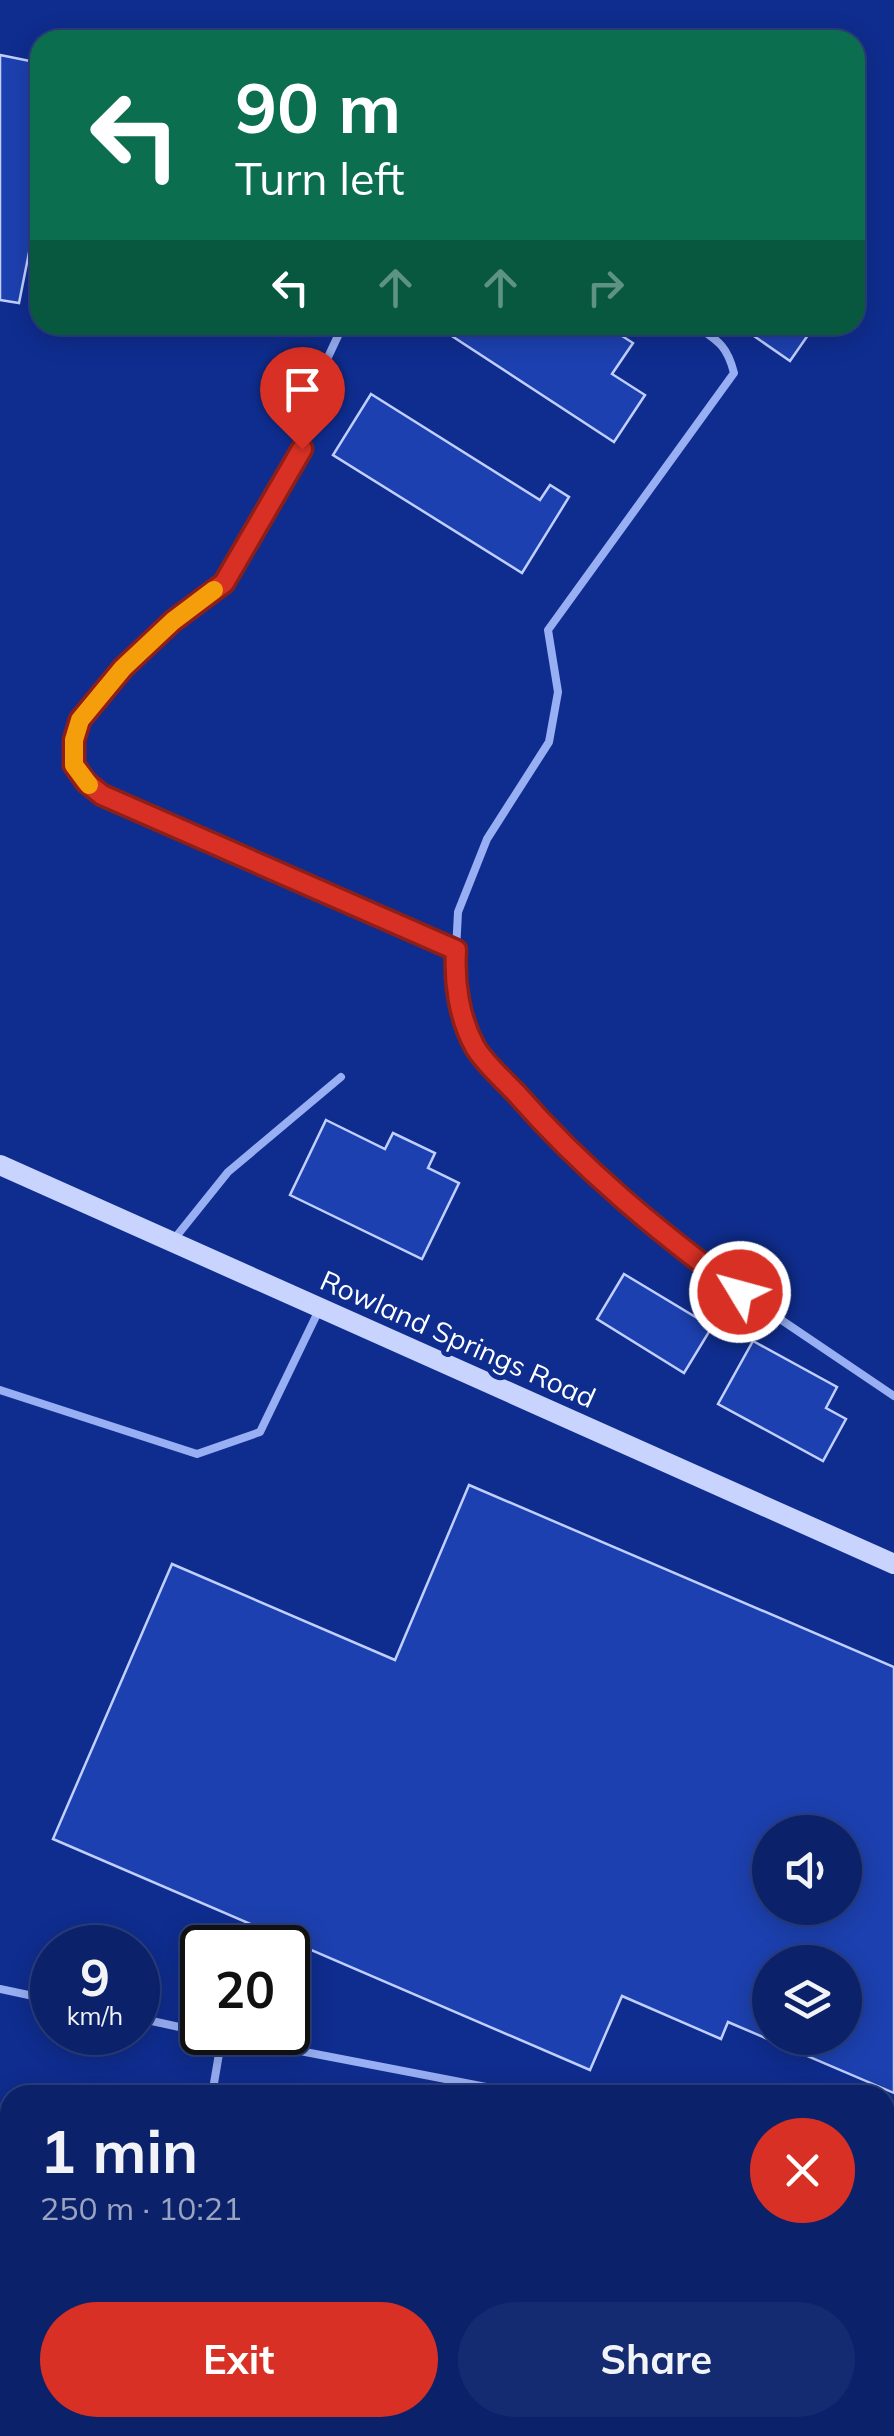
<!DOCTYPE html>
<meta charset="utf-8">
<style>
:root{--surface:#0b226b;--page:#142a71;--text:#f1f3f6;--muted:#9aa4c1;--line:#2b3f7e;--accent:#d93025}
body{margin:0;font-family:Mulish,sans-serif;background:var(--page);color:var(--text);height:100vh;display:flex;flex-direction:column;font-size:38px;white-space:nowrap}
*{box-sizing:border-box;margin:0}
p{font-size:32px;color:var(--muted)}
.icon{flex:none;width:55px;height:55px;fill:none;stroke:currentColor;stroke-width:2;stroke-linecap:round;stroke-linejoin:round}
.map{position:relative;flex:1;overflow:hidden}
.panel{position:absolute;left:0px;top:2085px;width:895px;height:352px;display:flex;flex-direction:column;background:var(--surface);border-radius:30px 30px 0 0;box-shadow:0 5px 25px #0003,0 0 0 2px var(--line)}
.panel>*{flex:none}
.banner{position:absolute;left:30px;top:30px;width:835px;height:305px;border-radius:30px;box-shadow:0 5px 25px #0003,0 0 0 2px var(--line);background:#0b6e4f;color:#fff;overflow:hidden}
.buttons{position:absolute;left:752px;top:1815px;display:grid;gap:20px}
.buttons a{display:grid;place-items:center;width:110px;height:110px;border-radius:50%;background:var(--surface);box-shadow:0 5px 25px #0003,0 0 0 2px var(--line);font-size:50px}
.speed{position:absolute;left:30px;top:1925px;display:flex;gap:20px;font-size:50px;font-weight:700;text-align:center}
.speed>*{display:grid;place-content:center;width:130px;height:130px;border-radius:50%;background:var(--surface);box-shadow:0 5px 25px #0003,0 0 0 2px var(--line);line-height:1}
.speed small{font-size:25px;font-weight:400}
.speed .limit{border:5px solid #111;border-radius:15px;background:#fff;color:#111}
.pin{position:absolute;display:grid;place-items:center;width:85px;height:85px;color:#fff;margin:-102px -42px;border-radius:50% 50% 50% 0;rotate:-45deg;box-shadow:0 0 10px #0007}
.pin .icon{rotate:45deg}
.me{position:absolute;width:110px;margin:-55px;rotate:307deg;stroke-linejoin:round;filter:drop-shadow(0 0 8px #0008)}
.turn{display:flex;align-items:center;gap:35px;height:210px;padding:0 40px;font-size:45px}
.turn .icon{width:130px;height:130px;stroke-width:2.5}
.turn b{display:block;font-size:70px;line-height:85px}
.lanes{display:flex;align-items:center;height:95px;padding:0 40px;background:#0003;justify-content:center;gap:50px;direction:ltr}
.lanes .off{opacity:.35}
.round{display:grid;place-items:center;flex:none;width:105px;height:105px;border-radius:52px;background:var(--page)}
.overview{display:flex;align-items:center;justify-content:space-between;height:170px;padding:0 40px}
h1{font-size:60px;font-weight:700;line-height:75px}
.button{display:flex;gap:20px;margin-top:auto;padding:20px 40px}
.button a{flex:1;height:115px;border-radius:60px;background:var(--accent);color:#fff;font-size:40px;font-weight:700;line-height:115px;text-align:center}
.button a+a{background:var(--page);color:var(--text)}
.map>svg:first-child{display:block}
.building{fill:#1c40af;stroke:#c0cffe;stroke-width:2.5;fill-rule:evenodd}
.lines{fill:none;stroke-linecap:round;stroke-linejoin:round}
.lane{stroke:#98aff3;stroke-width:8}
.secondary{stroke:#c8d4fd;stroke-width:20}
.primary{stroke:#e5e9ff;stroke-width:25}
.route-casing{stroke:#8d1f18;stroke-width:25}
.route{stroke:#d93025;stroke-width:18}
.slow{stroke:#f59e0b;stroke-width:18}
.labels{text-anchor:middle;stroke-width:10;stroke-linejoin:round;paint-order:stroke}
.street-label{font-size:28px;fill:#fff;stroke:#0f2d8f}
</style>
<div class="map">
<svg width="894" height="2436" viewBox="0 0 894 2436">
<rect width="100%" height="100%" fill="#0f2d8f"/>
<path class="building" d="M0 55 40 63V197L19 303 0 300Z
M435 325H605L633 343 612 374 645 395 614 442Z
M738 325H815L790 361Z
M371 394 540 500 550 485 569 497 522 573 333 455Z
M326 1120 385 1149 393 1133 435 1153 428 1168 459 1183 422 1259 290 1195Z
M624 1274 712 1327 684 1373 597 1319Z
M753 1341 837 1387 826 1408 846 1419 823 1461 718 1404Z
M469 1485 894 1667V2093L728 2022 721 2039 622 1996 590 2070 53 1839 172 1564 395 1660ZM770 1832H845V1908H770ZM770 1962H845V2038H770Z"/>
<g class="lines">
<path class="lane" d="M343 325 302 413V449L223 583 173 621 123 667 80 720 75 740 74 765 86 783 102 795 456 950
M695 325C718 341 727 345 734 373L548 630 558 692 549 742 487 839 458 912 455 970 461 1012 476 1048 547 1130 668 1239 740 1292 894 1396
M175 1238 228 1172 341 1077
M0 1390 197 1454 260 1432 318 1312
M0 1989 52 2000
M138 2018 202 2032
M212 2095 222 2036 528 2095
M885 2164 894 2166"/>
<path class="secondary" d="M0 1165 894 1564
M116 2436 117 2428
M173 2436V2428"/>
<path class="primary" d="M0 2251H10
M0 2294H10
M885 2346 894 2348
M0 2350H10
M885 2402 894 2403
M787 2428 834 2436"/>
</g>
<g class="lines">
<g class="route-casing">
<path id="route" d="M302 449 224 583 173 621 123 668 80 720 74 740V765L86 782 102 795 456 950C454 982 459 1018 475 1047 485 1064 503 1079 516 1093 582 1169 660 1233 740 1292"/>
</g>
<use href="#route" class="route"/>
<path class="slow" d="M89 785 74 765V740L80 720 123 668 173 621 214 590"/>
</g>
<g class="labels">
<g class="street-label">
<text transform="translate(458 1339) rotate(24)" y="10">Rowland Springs Road</text>
</g>
</g>
</svg>
<div class="buttons">
<a><svg class="icon" aria-label="sound" viewBox="0 0 24 24"><path d="M4 9h4l5-4v14l-5-4H4zM17 9q2 3 0 6"/></svg></a>
<a><svg class="icon" aria-label="layers" viewBox="0 0 24 24"><path d="M12 4l9 5-9 5-9-5zM3 14l9 5 9-5"/></svg></a>
</div>
<div class="speed"><div>9<small>km/h</small></div><div class="limit">20</div></div>
<div class="pin" style="left:302px;top:449px;background:#d93025"><svg class="icon" aria-label="arrive" viewBox="0 0 24 24"><path d="M6 21V4h12l-3 4 3 4H6"/></svg></div>
<svg class="me" style="left:740px;top:1292px" viewBox="-20 -20 40 40"><circle r="17" fill="#d93025" stroke="#fff" stroke-width="3"/><path d="M0-11L8 9 0 5-8 9z" fill="#fff"/></svg>
<div class="banner">
<div class="turn"><svg class="icon" aria-label="left" viewBox="0 0 24 24"><path d="M17 20v-9H6M10 6l-5 5 5 5"/></svg><div><b>90 m</b>Turn left</div></div>
<div class="lanes"><svg class="icon" aria-label="left" viewBox="0 0 24 24"><path d="M17 20v-9H6M10 6l-5 5 5 5"/></svg><svg class="icon off" aria-label="ahead" viewBox="0 0 24 24"><path d="M12 20V5M6 11l6-6 6 6"/></svg><svg class="icon off" aria-label="ahead" viewBox="0 0 24 24"><path d="M12 20V5M6 11l6-6 6 6"/></svg><svg class="icon off" aria-label="right" viewBox="0 0 24 24"><path d="M7 20v-9h11M14 6l5 5-5 5"/></svg></div>
</div>
<section class="panel">
<div class="overview"><div><h1>1 min</h1><p>250 m · 10:21</p></div><a class="round" style="background:#d93025;color:#fff"><svg class="icon" aria-label="close" viewBox="0 0 24 24"><path d="M6 6l12 12M18 6L6 18"/></svg></a></div>
<div class="button"><a>Exit</a><a>Share</a></div>
</section>
</div>
